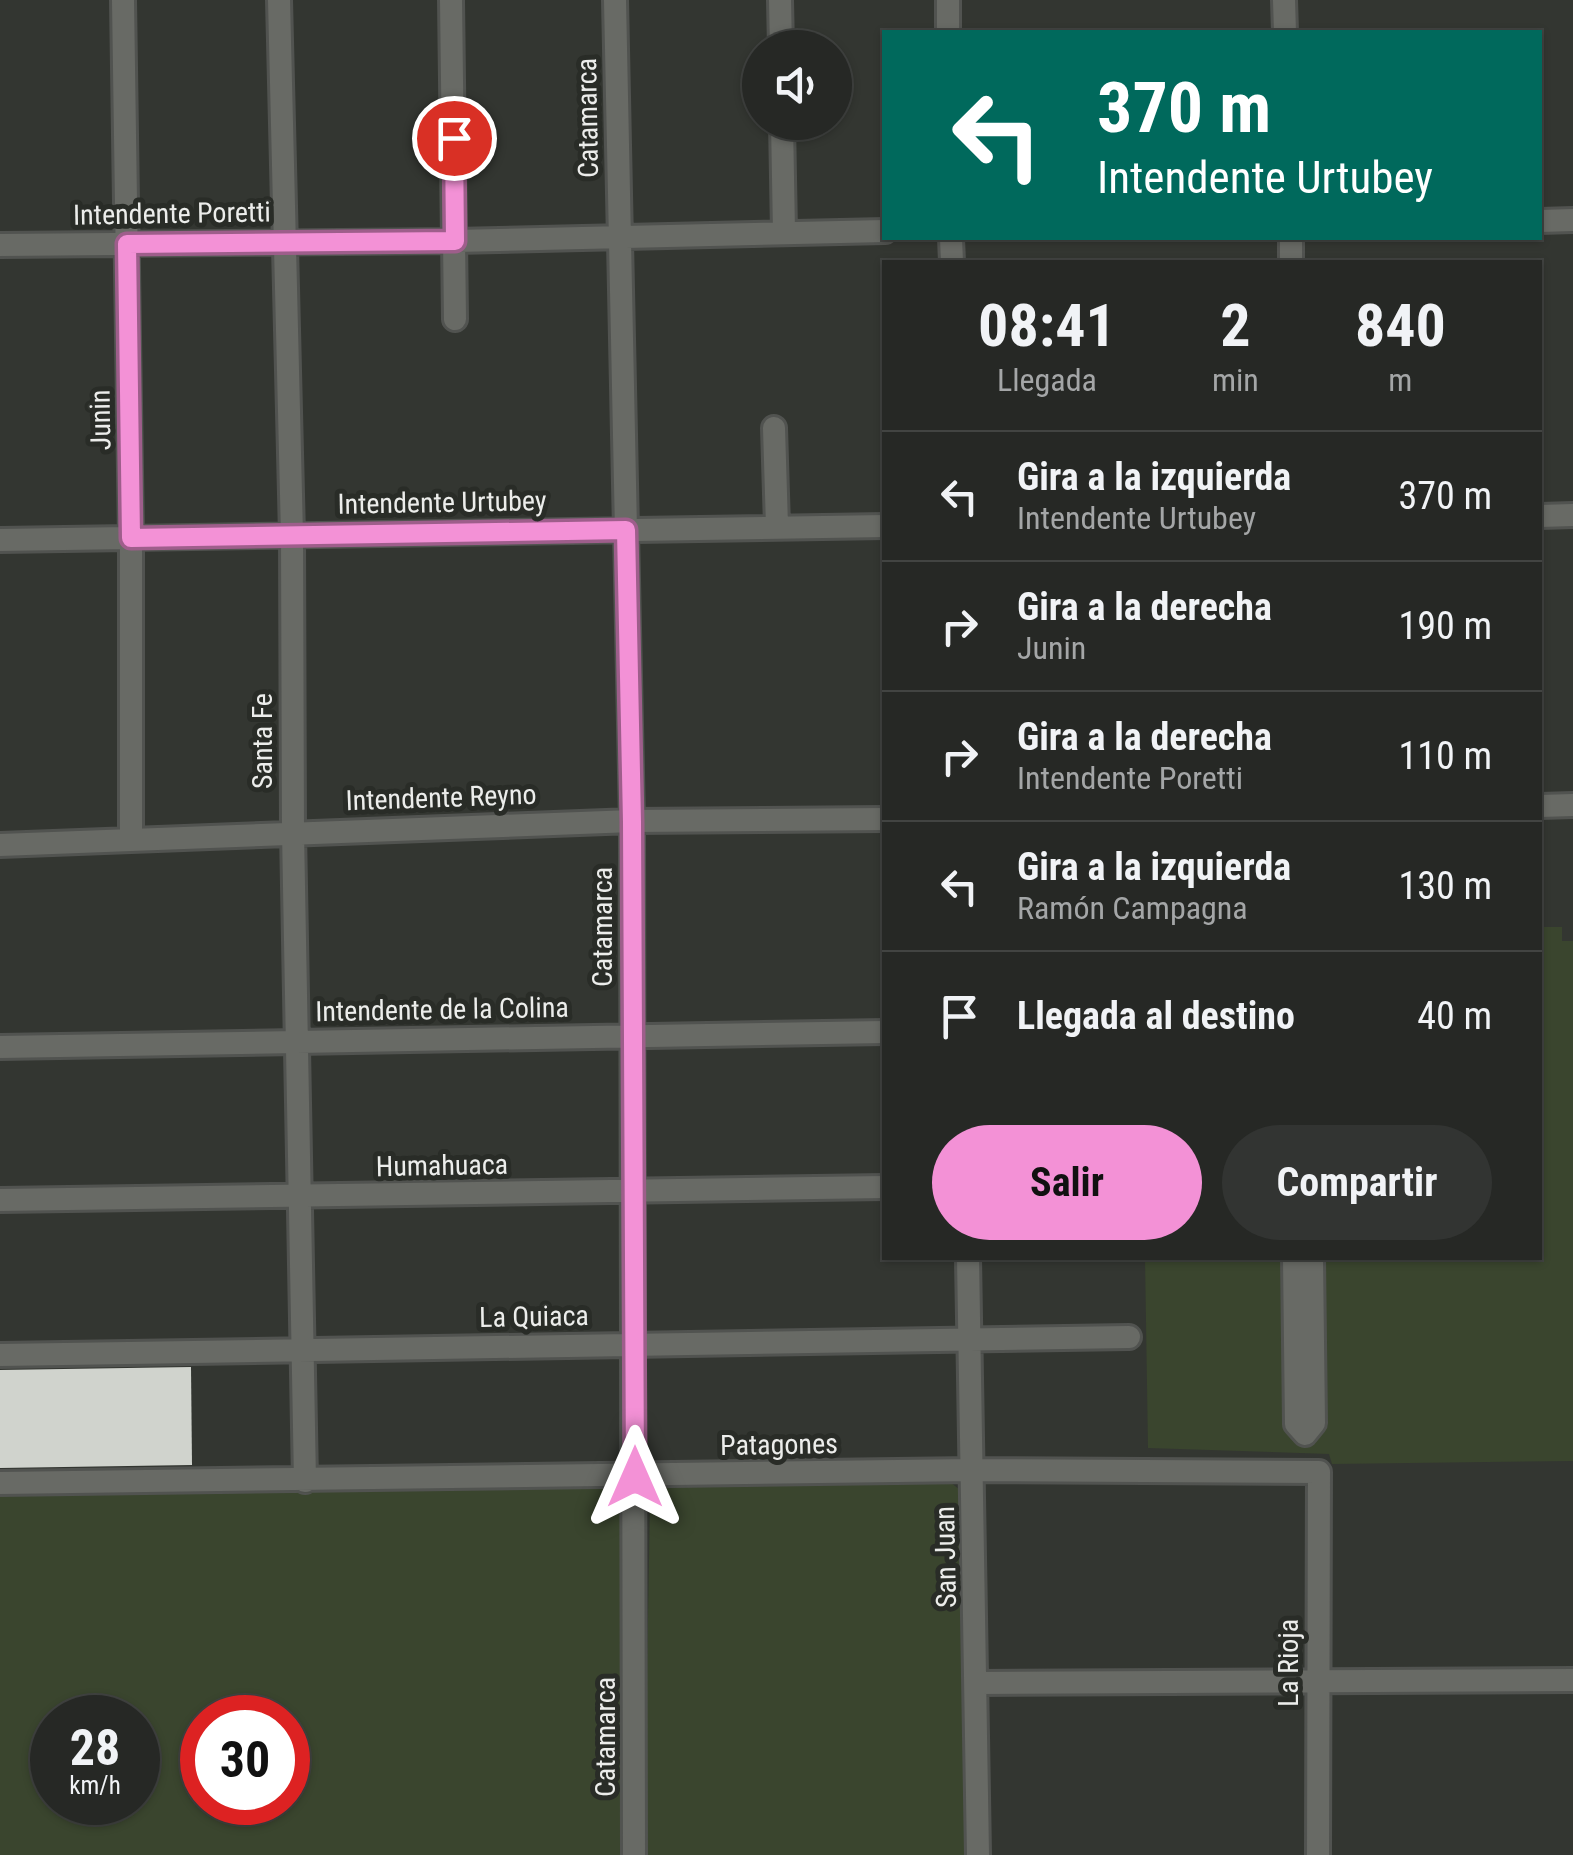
<!DOCTYPE html>
<html lang="es">
<meta charset="utf-8">
<style>
:root{--surface:#262825;--page:#323432;--text:#f1f3f6;--muted:#a4a6a7;--line:#424442;--accent:#f391d6}
body{margin:0;font-family:"Roboto Condensed",sans-serif;background:var(--page);color:var(--text);height:100vh;display:flex;flex-direction:column;font-size:38px;white-space:nowrap}
*{box-sizing:border-box;margin:0}
p{font-size:32px;color:var(--muted)}
.icon{flex:none;width:55px;height:55px;fill:none;stroke:currentColor;stroke-width:2;stroke-linecap:round;stroke-linejoin:round}
.map{position:relative;flex:1;overflow:hidden}
.side{position:absolute;left:882px;top:260px;width:660px;height:1000px;display:flex;flex-direction:column;background:var(--surface);border-radius:0px;box-shadow:0 2px 8px #0004,0 0 0 2px var(--line)}
.side>*{flex:none}
.top-card{position:absolute;left:882px;top:30px;width:660px;height:210px;border-radius:0px;box-shadow:0 2px 8px #0004,0 0 0 2px var(--line);background:#00695c;color:#fff;overflow:hidden}
.controls{position:absolute;left:742px;top:30px;display:grid;gap:20px}
.controls a{display:grid;place-items:center;width:110px;height:110px;border-radius:50%;background:var(--surface);box-shadow:0 2px 8px #0004,0 0 0 2px var(--line);font-size:50px}
.speed{position:absolute;left:30px;top:1695px;display:flex;gap:20px;font-size:50px;font-weight:700;text-align:center}
.speed>*{display:grid;place-content:center;width:130px;height:130px;border-radius:50%;background:var(--surface);box-shadow:0 2px 8px #0004,0 0 0 2px var(--line);line-height:1}
.speed small{font-size:25px;font-weight:400}
.speed .limit{border:15px solid #d22;background:#fff;color:#111}
.pin{position:absolute;display:grid;place-items:center;width:85px;height:85px;color:#fff;margin:-42px;border:5px solid #fff;border-radius:50%;box-shadow:0 2px 10px #0007}
.me{position:absolute;width:110px;margin:-55px;rotate:0deg;stroke-linejoin:round;filter:drop-shadow(0 0 8px #0008)}
.turn{display:flex;align-items:center;gap:35px;height:210px;padding:0 50px;font-size:45px}
.turn .icon{width:130px;height:130px;stroke-width:2.5}
.turn b{display:block;font-size:70px;line-height:85px}
.eta{display:flex;justify-content:space-evenly;align-items:center;height:170px;text-align:center}
.eta b{font-size:60px;font-weight:700;line-height:70px}
.button{display:flex;gap:20px;margin-top:auto;padding:20px 50px}
.button a{flex:1;height:115px;border-radius:60px;background:var(--accent);color:#111;font-size:40px;font-weight:700;line-height:115px;text-align:center}
.button a+a{background:var(--page);color:var(--text)}
ul{padding:0;list-style:none}
li{display:flex;align-items:center;gap:30px;height:130px;padding:0 50px;border-top:2px solid var(--line)}
li div{flex:1}
li b{display:block;font-size:38px}
li em{font-style:normal}
.map>svg:first-child{display:block}
.green{fill:#3a452e;fill-rule:evenodd}
.building{fill:#d0d3cd}
.lines{fill:none;stroke-linecap:round;stroke-linejoin:round}
.minor-casing{stroke:#515350;stroke-width:28}
.minor{stroke:#686a65;stroke-width:22}
.route-casing{stroke:#9e5e8b;stroke-width:25}
.route{stroke:#f391d6;stroke-width:18}
.labels{text-anchor:middle;stroke-width:10;stroke-linejoin:round;paint-order:stroke}
.street-label{font-size:28px;fill:#ecedeb;stroke:#292c27}
</style>
<div class="map">
<svg width="1573" height="1855" viewBox="0 0 1573 1855">
<rect width="100%" height="100%" fill="#333631"/>
<path class="green" d="M1540 927H1562V941H1573V1461L1332 1464 1329 1454 1148 1448 1145 1258H1540Z
M950 1482 960 1490 961 1605 968 1615 967 1855H644L650 1500 655 1490 664 1487Z
M606 1488 618 1495 624 1505 622 1855H0V1495ZM52 1718H138V1802H52ZM202 1718H288V1802H202Z"/>
<path class="building" d="M191 1367 192 1465 0 1468V1370Z"/>
<g class="lines">
<g class="minor-casing">
<path id="minor" d="M123 0 131 538V839
M279 0 292 535 293 832 305 1481
M451 0 455 319
M615 0 632 821 634 1855
M780 0 781 48
M948 0V32
M1284 0 1285 32
M782 122 784 232
M1540 221 1573 220
M951 238 952 262
M1291 238V262
M0 245 455 241 885 231
M774 428 777 526
M1540 516 1573 515
M0 540 885 526
M1540 806 1573 805
M0 845 632 821 885 819
M0 1047 885 1032
M0 1200 885 1187
M968 1258 978 1855
M1294 1258 1296 1424 1305 1434 1314 1423 1312 1258
M0 1355 1129 1337
M0 1483 973 1470 1319 1472 1318 1855
M978 1683 1573 1680"/>
</g>
<use href="#minor" class="minor"/>
</g>
<g class="lines">
<g class="route-casing">
<path id="route" d="M454 138 455 241 127 244 131 538 626 530 632 822 635 1477"/>
</g>
<use href="#route" class="route"/>
</g>
<g class="labels">
<g class="street-label">
<text transform="translate(587 118) rotate(-91)" y="10">Catamarca</text>
<text transform="translate(172 213) rotate(-1)" y="10">Intendente Poretti</text>
<text transform="translate(100 420) rotate(-91)" y="10">Junin</text>
<text transform="translate(442 502) rotate(-1)" y="10">Intendente Urtubey</text>
<text transform="translate(262 741) rotate(-90)" y="10">Santa Fe</text>
<text transform="translate(441 797) rotate(-2)" y="10">Intendente Reyno</text>
<text transform="translate(602 927) rotate(-90)" y="10">Catamarca</text>
<text transform="translate(442 1009) rotate(-1)" y="10">Intendente de la Colina</text>
<text transform="translate(442 1165) rotate(-1)" y="10">Humahuaca</text>
<text transform="translate(534 1316) rotate(-1)" y="10">La Quiaca</text>
<text transform="translate(779 1444) rotate(-1)" y="10">Patagones</text>
<text transform="translate(945 1557) rotate(-91)" y="10">San Juan</text>
<text transform="translate(1288 1663) rotate(-90)" y="10">La Rioja</text>
<text transform="translate(605 1737) rotate(-90)" y="10">Catamarca</text>
</g>
</g>
</svg>
<div class="controls">
<a><svg class="icon" aria-label="sound" viewBox="0 0 24 24"><path d="M4 9h4l5-4v14l-5-4H4zM17 9q2 3 0 6"/></svg></a>
</div>
<div class="speed"><div>28<small>km/h</small></div><div class="limit">30</div></div>
<div class="pin" style="left:454px;top:138px;background:#d93025"><svg class="icon" aria-label="arrive" viewBox="0 0 24 24"><path d="M6 21V4h12l-3 4 3 4H6"/></svg></div>
<svg class="me" style="left:635px;top:1477px" viewBox="-20 -20 40 40"><path d="M0-17L14 15 0 8-14 15z" fill="#f391d6" stroke="#fff" stroke-width="4"/></svg>
<div class="top-card">
<div class="turn"><svg class="icon" aria-label="left" viewBox="0 0 24 24"><path d="M17 20v-9H6M10 6l-5 5 5 5"/></svg><div><b>370 m</b>Intendente Urtubey</div></div>
</div>
<section class="side">
<div class="eta">
<div><b>08:41</b><p>Llegada</p></div>
<div><b>2</b><p>min</p></div>
<div><b>840</b><p>m</p></div>
</div>
<ul>
<li><svg class="icon" aria-label="left" viewBox="0 0 24 24"><path d="M17 20v-9H6M10 6l-5 5 5 5"/></svg><div><b>Gira a la izquierda</b><p>Intendente Urtubey</p></div><em>370 m</em></li>
<li><svg class="icon" aria-label="right" viewBox="0 0 24 24"><path d="M7 20v-9h11M14 6l5 5-5 5"/></svg><div><b>Gira a la derecha</b><p>Junin</p></div><em>190 m</em></li>
<li><svg class="icon" aria-label="right" viewBox="0 0 24 24"><path d="M7 20v-9h11M14 6l5 5-5 5"/></svg><div><b>Gira a la derecha</b><p>Intendente Poretti</p></div><em>110 m</em></li>
<li><svg class="icon" aria-label="left" viewBox="0 0 24 24"><path d="M17 20v-9H6M10 6l-5 5 5 5"/></svg><div><b>Gira a la izquierda</b><p>Ramón Campagna</p></div><em>130 m</em></li>
<li><svg class="icon" aria-label="arrive" viewBox="0 0 24 24"><path d="M6 21V4h12l-3 4 3 4H6"/></svg><div><b>Llegada al destino</b></div><em>40 m</em></li>
</ul>
<div class="button"><a>Salir</a><a>Compartir</a></div>
</section>
</div>
